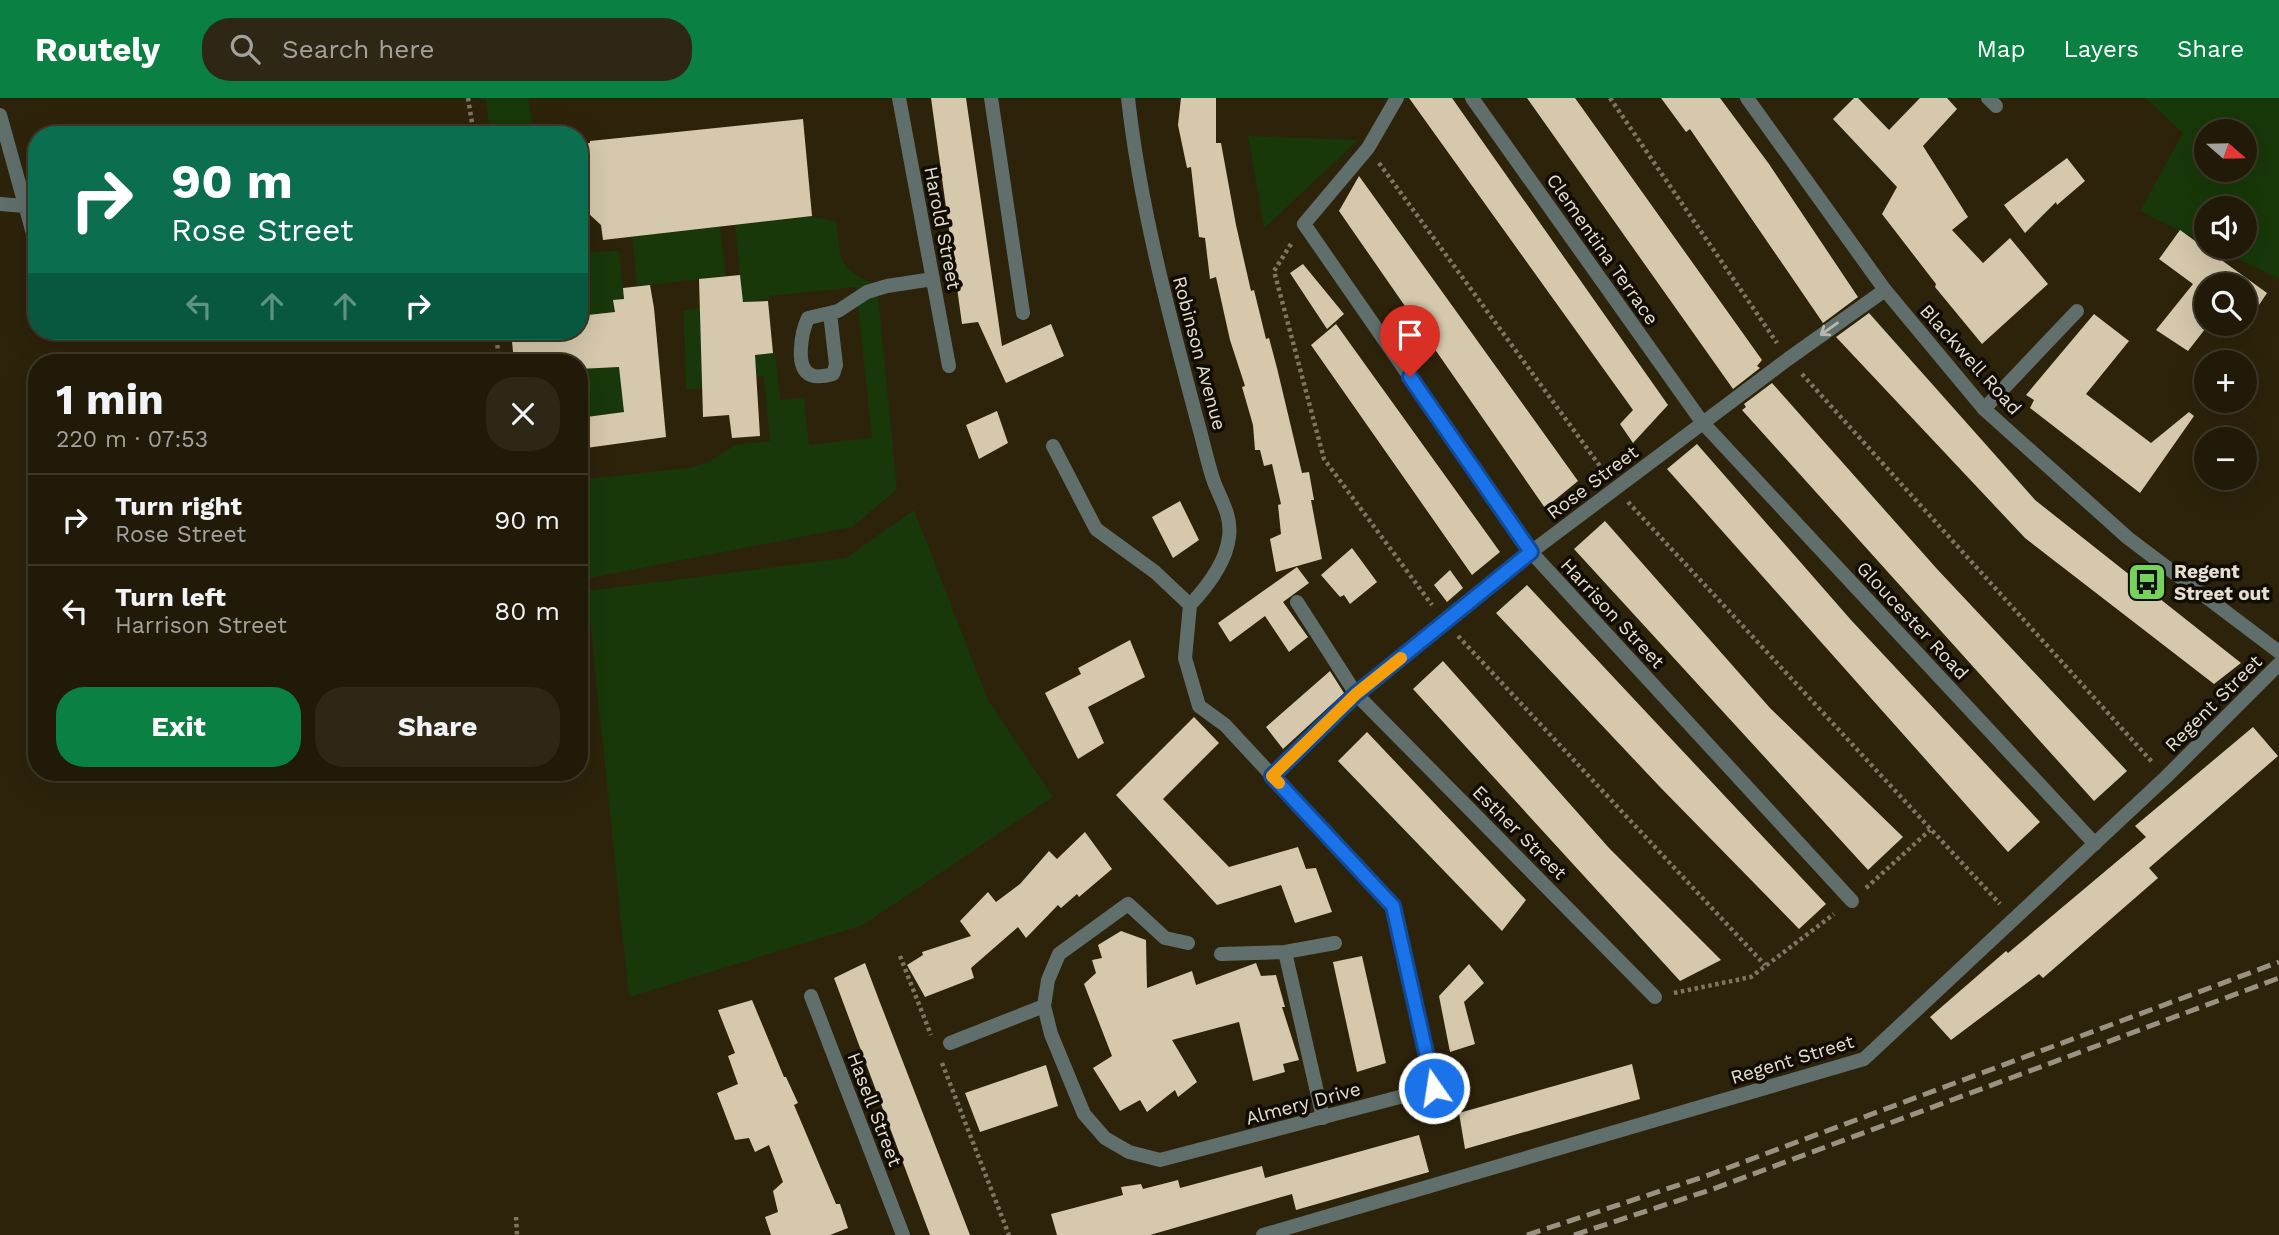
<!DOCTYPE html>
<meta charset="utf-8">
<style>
:root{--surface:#221a08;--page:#2e2716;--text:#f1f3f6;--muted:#a2a19c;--line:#3f3829;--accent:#0b8043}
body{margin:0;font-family:"Work Sans",sans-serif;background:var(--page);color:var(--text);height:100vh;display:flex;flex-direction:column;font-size:26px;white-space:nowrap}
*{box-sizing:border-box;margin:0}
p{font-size:23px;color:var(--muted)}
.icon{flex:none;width:38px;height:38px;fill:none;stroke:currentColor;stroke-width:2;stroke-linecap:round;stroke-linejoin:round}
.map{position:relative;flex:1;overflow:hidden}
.side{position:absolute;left:28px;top:256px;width:560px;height:427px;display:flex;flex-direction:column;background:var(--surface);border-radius:28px;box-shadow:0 7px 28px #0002,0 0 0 2px var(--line)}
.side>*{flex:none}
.guide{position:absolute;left:28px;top:28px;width:560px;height:214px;border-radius:28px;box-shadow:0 7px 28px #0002,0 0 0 2px var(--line);background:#0b6e4f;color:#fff;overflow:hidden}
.needle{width:46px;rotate:110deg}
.fabs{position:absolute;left:2194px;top:21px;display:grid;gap:14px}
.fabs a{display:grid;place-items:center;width:63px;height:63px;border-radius:50%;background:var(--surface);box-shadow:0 7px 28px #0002,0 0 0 2px var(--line);font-size:35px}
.pin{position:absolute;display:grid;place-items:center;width:60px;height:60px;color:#fff;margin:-72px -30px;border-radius:50% 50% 50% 0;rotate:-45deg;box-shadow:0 0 7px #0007}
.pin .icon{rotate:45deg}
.me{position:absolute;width:77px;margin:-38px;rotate:347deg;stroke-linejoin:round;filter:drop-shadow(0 0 5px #0008)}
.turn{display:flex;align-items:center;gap:24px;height:147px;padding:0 28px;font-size:32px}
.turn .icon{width:91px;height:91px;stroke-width:2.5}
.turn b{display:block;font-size:49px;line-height:60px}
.lanes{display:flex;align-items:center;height:66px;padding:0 28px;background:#0003;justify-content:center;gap:35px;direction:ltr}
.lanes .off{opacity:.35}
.round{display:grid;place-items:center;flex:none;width:74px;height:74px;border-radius:28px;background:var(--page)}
.head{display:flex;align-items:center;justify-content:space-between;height:119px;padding:0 28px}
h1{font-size:42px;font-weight:700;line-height:52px}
.cta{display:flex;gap:14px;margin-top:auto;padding:14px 28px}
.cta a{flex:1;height:80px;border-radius:28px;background:var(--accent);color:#fff;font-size:28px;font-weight:700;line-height:80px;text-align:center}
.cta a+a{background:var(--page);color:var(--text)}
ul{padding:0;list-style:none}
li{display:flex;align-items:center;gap:21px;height:91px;padding:0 28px;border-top:2px solid var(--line)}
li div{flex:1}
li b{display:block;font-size:26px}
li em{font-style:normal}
header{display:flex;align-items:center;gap:42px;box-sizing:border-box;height:98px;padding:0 35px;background:var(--accent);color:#fff}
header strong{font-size:33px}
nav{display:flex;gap:38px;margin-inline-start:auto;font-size:24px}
.search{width:490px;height:63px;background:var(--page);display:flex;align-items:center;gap:18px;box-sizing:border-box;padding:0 24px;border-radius:28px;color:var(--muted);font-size:26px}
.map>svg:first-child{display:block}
.green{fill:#183809;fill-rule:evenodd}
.building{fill:#d5c8ac}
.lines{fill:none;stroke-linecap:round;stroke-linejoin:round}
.path{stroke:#7d7561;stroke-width:4.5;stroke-dasharray:3.5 3.5;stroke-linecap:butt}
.service{stroke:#606f6c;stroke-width:14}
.minor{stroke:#606f6c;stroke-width:14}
.tertiary{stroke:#606f6c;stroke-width:14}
.rail{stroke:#999280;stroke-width:5;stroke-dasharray:14 7;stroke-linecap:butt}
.oneway{stroke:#b6b8ae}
.route-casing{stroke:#114b97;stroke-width:18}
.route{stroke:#1a73e8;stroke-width:12}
.slow{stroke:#f59e0b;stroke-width:12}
.labels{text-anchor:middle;stroke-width:7;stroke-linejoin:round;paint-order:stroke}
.street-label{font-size:19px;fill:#e5dfd1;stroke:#110d04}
.poi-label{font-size:19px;font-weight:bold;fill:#e5dfd1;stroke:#110d04;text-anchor:start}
</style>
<header>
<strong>Routely</strong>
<div class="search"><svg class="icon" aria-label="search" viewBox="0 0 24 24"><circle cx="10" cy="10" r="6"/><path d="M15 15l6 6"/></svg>Search here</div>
<nav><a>Map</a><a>Layers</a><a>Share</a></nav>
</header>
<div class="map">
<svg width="2279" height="1137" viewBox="0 0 2279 1137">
<rect width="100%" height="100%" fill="#2d230b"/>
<path class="green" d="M486 0H528L534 37H490Z
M2146 0H2279V181L2213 149H2245V110H2207V146L2140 113 2183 35ZM2207 33H2245V72H2207Z
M1248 38 1358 42 1264 130Z
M811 119 836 123C842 166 835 167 877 188L897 391 852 429 579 482V382L689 370 707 365 735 347 770 343 764 278H756L727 288 686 292 684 213 700 210 702 264 775 255 780 302 804 300 809 347 872 340 856 189 769 198V201L743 204 735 127Z
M720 129 726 178 637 188 632 139Z
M619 153 624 201 613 202 615 214 579 218V154Z
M619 269 624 314 579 320V271Z
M914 412 988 602 1053 699 863 827 629 899 587 493 846 460Z"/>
<path class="building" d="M931 0H966L1002 248 1051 226 1064 258 1006 285 978 224 962 226Z
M1181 0H1216V45H1221L1236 127 1251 193 1254 192 1266 241 1269 240 1277 270 1302 375 1309 374 1314 402H1311L1322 461 1276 474 1270 441 1281 436 1278 407 1281 406 1272 366 1264 368 1260 352H1255L1253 327 1242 289 1245 288 1230 242 1216 179 1210 181 1205 140 1199 139 1191 69 1187 70 1178 27Z
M1409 0H1452L1668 307 1633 345 1620 326 1633 312Z
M1527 0H1575L1762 262 1757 268 1760 270 1733 291Z
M1661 0H1720L1769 66 1858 199 1823 225 1690 31 1686 34Z
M1854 0H1858L1889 32 1920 0H1947L1957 11 1923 48 1968 119 1952 132 1983 165 2010 140 2048 186 1982 246 1935 189 1936 186 1882 116 1897 89 1833 21Z
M803 21 812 118 603 142 601 127 589 116 584 87H579V46L590 45V43Z
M2067 60 2085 83 2057 107 2056 104 2025 135 2004 107Z
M1359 78 1578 383 1545 410 1339 113Z
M2180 132 2267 195 2245 228 2242 226H2245V187H2207V226H2209L2188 253 2156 232 2193 186 2159 161Z
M1303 166 1344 216 1327 231 1290 175Z
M740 177 743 204 768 203 773 255 755 257 760 338 732 340 729 317 703 319 699 181Z
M650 187 654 210 666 339 579 351V320L624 314 619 269 579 271V264H514L511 233H579V218L615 214 613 202 624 201 623 190Z
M1869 215 2035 402 2241 565 2214 586 2025 440 1836 239Z
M2094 216 2129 243 2086 296 2151 345 2189 314 2194 318 2140 395 2030 310 2034 302 2026 297Z
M1336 226 1500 454 1472 477 1311 247Z
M1772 285 1937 471 2127 673 2094 703 1742 312 1746 309 1744 306Z
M997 313 1008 345 979 361 966 327Z
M1697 346 1851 522 2040 724 2008 754 1667 371Z
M1180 403 1199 442 1173 460 1152 419Z
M1605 423 1770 610 1903 739 1868 772 1574 451Z
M1352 450 1377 484 1350 506 1344 497 1340 499 1321 477Z
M1297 469 1309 485 1283 504 1308 539 1289 554 1265 518 1230 544 1218 525Z
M1450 472 1463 490 1447 504 1434 487Z
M1527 487 1826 806 1799 831 1660 689 1496 515Z
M1130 542 1145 579 1088 609 1104 645 1078 661 1045 595 1081 576 1078 570Z
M1443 563 1609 750 1721 862 1680 883 1413 591Z
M1330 573 1344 595 1283 651 1266 629Z
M1194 619 1219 645 1163 701 1229 769 1298 749 1306 771 1316 770 1332 814 1295 825 1281 787 1217 807 1116 697Z
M2253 629 2278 658 2149 770 2158 780 2043 880 2039 876 1951 942 1930 919 2006 853 2008 855 2146 739 2135 728Z
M1367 634 1526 802 1502 833 1338 663Z
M1085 734 1112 771 1079 799 1077 796 1061 810 1058 807 1026 840 1018 829 971 870 974 880 925 899 907 867 923 857 922 854 971 838 960 823 988 794 996 804 1020 786 1049 753 1057 761Z
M1121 833 1146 842 1147 890 1192 873 1196 887 1256 865 1261 878 1276 877 1285 909H1282L1299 962 1283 966 1285 974 1253 983 1239 924 1172 942 1197 984 1178 999 1175 992 1147 1014 1140 1002 1120 1013 1093 970 1112 958 1084 886 1096 875 1092 862 1102 860 1098 847Z
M1362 858 1386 965 1357 974 1333 864Z
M865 865 879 902 970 1137H930L834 880Z
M1469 866 1484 885 1464 904 1475 946 1450 954 1439 898Z
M752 902 784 979H786L798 1005 794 1007 836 1106H840L848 1130 830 1137H771L765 1119 778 1114 773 1093 783 1084 769 1047 755 1054 749 1040 735 1042 717 995 738 986 728 958 735 955 718 912Z
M1632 966 1640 1001 1465 1051 1459 1015Z
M1046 967 1058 1008 980 1034 965 995Z
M1419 1037 1429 1074 1296 1112 1292 1096 1150 1137H1057L1051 1116 1123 1097 1121 1089 1141 1086 1143 1091 1178 1082 1180 1090 1262 1068 1265 1080Z"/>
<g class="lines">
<path class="path" d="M468 0 474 37
M1610 0 1777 245
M1379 65 1605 375
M1291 146 1274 173 1324 361 1432 507
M496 233 499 264
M1802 276 2153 665
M1628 404 2000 806
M1458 538 1765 867
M1866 790 1930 732
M900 858 931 937
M1674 895 1751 879 1834 816
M942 965 1009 1137
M516 1119 517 1137"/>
<path class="service" d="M830 215 836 267 833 276C826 278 818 280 811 277 794 270 802 233 808 220L838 213 867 194 887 188 933 181"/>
<path class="minor" d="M899 0 949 268
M991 0 1023 215
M1128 0C1140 109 1169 216 1197 322 1203 342 1207 364 1214 384 1221 402 1232 418 1229 439 1226 465 1207 489 1190 507
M1397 0 1368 50 1304 126 1531 454 1852 803
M1472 0 1702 324 2095 746
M1988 0 1996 8
M0 17 37 150
M0 106 25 108
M1984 311 2077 213
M1053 348 1096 431 1155 474 1190 507
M1297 504 1356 596 1655 899
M1272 678 1356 596 1531 454 1788 261 1885 192
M1188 845 1165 840 1128 806 1059 856 1048 882 1044 908 1051 936 1084 1016 1105 1040 1129 1054 1160 1062 1434 990 1393 808 1225 627 1199 608 1185 560 1190 507
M1285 854 1323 1020
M1221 856 1285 854 1335 845
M811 898 903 1137
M950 945 1044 908
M1263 1137 1864 961 2166 679 2279 566"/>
<path class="tertiary" d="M1747 0 1885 192 1984 311 2128 440 2279 554"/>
<path class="rail" d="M1527 1137 1706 1078 2279 864
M1574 1137 1713 1091 2279 880"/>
</g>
<defs><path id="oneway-shaft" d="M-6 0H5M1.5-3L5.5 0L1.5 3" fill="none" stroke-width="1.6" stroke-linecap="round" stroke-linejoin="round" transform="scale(1.75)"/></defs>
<use class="oneway" href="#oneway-shaft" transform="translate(1829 231) rotate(145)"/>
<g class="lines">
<g class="route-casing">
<path id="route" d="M1410 279 1531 454 1356 596 1272 678 1393 808 1434 990"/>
</g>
<use href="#route" class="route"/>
<path class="slow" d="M1279 685 1272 678 1356 596 1401 560"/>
</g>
<defs>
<g id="bus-square" transform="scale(2.0125)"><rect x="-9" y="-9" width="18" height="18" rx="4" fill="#75d25b" stroke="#110d04"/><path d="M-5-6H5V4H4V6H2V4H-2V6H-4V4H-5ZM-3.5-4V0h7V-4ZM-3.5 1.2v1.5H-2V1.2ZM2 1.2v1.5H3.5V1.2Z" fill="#111"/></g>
</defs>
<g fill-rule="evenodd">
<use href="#bus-square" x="2147" y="484"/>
</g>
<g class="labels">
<g class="street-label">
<text transform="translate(943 130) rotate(79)" y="7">Harold Street</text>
<text transform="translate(1603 151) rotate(55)" y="7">Clementina Terrace</text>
<text transform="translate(1200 255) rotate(75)" y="7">Robinson Avenue</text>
<text transform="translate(1971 261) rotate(48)" y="7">Blackwell Road</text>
<text transform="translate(1592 384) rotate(-37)" y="7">Rose Street</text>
<text transform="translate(1613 515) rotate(47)" y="7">Harrison Street</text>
<text transform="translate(1913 522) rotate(47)" y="7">Gloucester Road</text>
<text transform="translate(2213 605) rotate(-45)" y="7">Regent Street</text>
<text transform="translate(1520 734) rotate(45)" y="7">Esther Street</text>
<text transform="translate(1792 961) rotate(-17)" y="7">Regent Street</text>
<text transform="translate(1303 1005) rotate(-15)" y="7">Almery Drive</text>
<text transform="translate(875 1011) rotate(69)" y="7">Hasell Street</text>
</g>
<g class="poi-label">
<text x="2174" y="480">Regent<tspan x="2174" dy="22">Street out</tspan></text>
</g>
</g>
</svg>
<div class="fabs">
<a><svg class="needle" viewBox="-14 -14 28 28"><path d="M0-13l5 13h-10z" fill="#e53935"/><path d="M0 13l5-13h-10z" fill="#a2a19c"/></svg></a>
<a><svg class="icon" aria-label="sound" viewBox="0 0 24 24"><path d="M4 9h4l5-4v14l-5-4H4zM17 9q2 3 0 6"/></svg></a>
<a><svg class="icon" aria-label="search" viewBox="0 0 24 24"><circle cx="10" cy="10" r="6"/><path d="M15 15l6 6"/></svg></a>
<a>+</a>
<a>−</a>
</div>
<div class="pin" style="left:1410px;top:279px;background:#d93025"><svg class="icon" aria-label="arrive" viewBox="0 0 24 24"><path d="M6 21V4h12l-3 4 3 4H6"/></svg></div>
<svg class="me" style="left:1434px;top:990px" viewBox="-20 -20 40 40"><circle r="17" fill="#1a73e8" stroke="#fff" stroke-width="3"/><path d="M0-11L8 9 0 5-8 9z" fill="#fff"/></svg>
<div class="guide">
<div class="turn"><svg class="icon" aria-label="right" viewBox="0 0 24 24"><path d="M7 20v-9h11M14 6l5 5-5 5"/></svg><div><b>90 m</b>Rose Street</div></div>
<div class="lanes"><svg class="icon off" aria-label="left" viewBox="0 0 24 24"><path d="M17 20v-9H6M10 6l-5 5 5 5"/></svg><svg class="icon off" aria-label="ahead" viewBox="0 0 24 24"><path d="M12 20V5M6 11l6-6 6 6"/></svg><svg class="icon off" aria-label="ahead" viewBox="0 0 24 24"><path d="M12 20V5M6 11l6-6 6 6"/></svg><svg class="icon" aria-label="right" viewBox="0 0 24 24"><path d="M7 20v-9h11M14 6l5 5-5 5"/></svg></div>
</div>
<section class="side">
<div class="head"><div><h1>1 min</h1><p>220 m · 07:53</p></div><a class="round"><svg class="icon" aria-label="close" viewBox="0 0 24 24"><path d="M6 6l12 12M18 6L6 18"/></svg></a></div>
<ul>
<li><svg class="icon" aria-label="right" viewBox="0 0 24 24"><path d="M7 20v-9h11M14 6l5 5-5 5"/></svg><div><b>Turn right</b><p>Rose Street</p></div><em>90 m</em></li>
<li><svg class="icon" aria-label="left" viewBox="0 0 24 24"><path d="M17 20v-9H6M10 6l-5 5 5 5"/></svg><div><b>Turn left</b><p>Harrison Street</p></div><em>80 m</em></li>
</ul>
<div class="cta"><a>Exit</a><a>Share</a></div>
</section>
</div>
